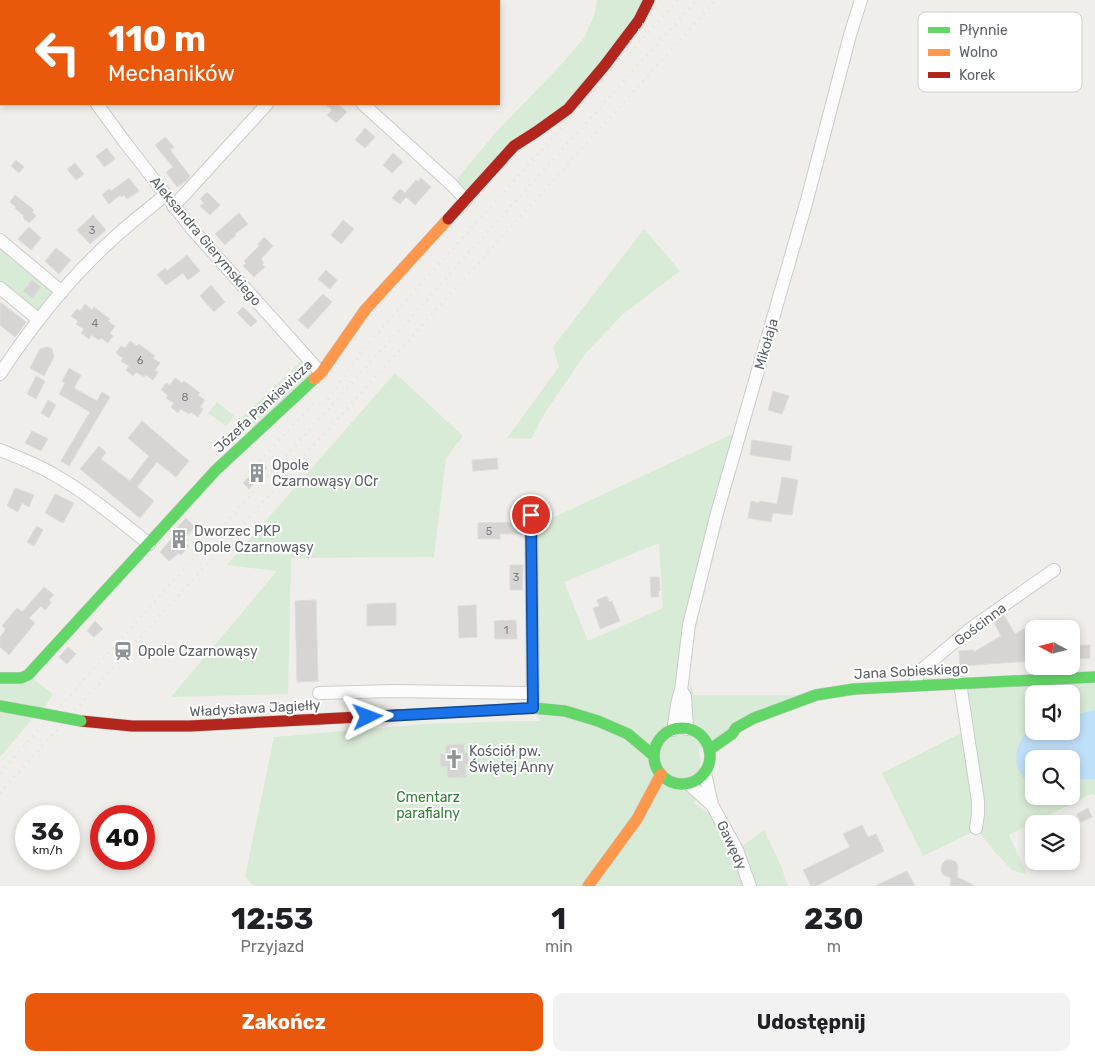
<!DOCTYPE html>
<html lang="pl">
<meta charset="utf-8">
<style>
:root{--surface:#fff;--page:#f2f2f2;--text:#202124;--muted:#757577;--accent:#ea580c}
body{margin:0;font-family:Rubik,sans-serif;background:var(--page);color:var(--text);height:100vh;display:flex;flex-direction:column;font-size:19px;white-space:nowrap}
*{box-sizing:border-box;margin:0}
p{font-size:16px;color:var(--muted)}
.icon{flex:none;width:28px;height:28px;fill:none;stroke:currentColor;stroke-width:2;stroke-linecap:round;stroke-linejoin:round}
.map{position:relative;height:886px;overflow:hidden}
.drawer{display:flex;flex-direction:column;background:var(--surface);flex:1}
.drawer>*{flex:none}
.banner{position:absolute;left:0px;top:0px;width:500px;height:105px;box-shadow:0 2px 8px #0003;background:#ea580c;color:#fff;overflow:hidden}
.needle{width:32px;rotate:277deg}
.fabs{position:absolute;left:1025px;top:620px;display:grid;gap:10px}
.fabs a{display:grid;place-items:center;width:55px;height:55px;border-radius:10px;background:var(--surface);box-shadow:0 2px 8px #0003;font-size:25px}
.speed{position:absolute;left:15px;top:805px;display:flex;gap:10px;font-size:25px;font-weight:700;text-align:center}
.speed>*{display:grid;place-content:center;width:65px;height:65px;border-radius:50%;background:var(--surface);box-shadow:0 2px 8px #0003;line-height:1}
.speed small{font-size:12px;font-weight:400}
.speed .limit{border:8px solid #d22;background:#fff;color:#111}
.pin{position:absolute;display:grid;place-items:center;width:42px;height:42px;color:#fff;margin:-21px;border:2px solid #fff;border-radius:50%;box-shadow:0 1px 5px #0007}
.me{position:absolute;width:55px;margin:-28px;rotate:87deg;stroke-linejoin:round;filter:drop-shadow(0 0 4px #0008)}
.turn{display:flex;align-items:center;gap:18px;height:105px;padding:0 25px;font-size:22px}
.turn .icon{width:65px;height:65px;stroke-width:2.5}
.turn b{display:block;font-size:35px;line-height:42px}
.eta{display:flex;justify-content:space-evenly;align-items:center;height:85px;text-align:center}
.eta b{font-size:30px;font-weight:700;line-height:35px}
.primary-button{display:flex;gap:10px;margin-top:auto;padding:10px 25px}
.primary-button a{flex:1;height:58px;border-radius:10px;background:var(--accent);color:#fff;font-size:20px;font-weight:700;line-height:58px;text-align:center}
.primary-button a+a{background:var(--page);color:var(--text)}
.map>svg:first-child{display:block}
.green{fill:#d8ebd6;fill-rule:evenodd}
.water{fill:#bfe0f9}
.building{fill:#d6d5d3;stroke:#deddd9}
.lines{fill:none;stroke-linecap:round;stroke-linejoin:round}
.street-casing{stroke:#cbcccc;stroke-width:14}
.fast-casing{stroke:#cacacb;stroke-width:12}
.slow-casing{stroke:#cacacb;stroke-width:12}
.jam-casing{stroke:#cacacb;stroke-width:12}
.street{stroke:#fdfcfc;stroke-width:12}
.fast{stroke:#63d668;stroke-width:11}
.slow{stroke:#ff974d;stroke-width:11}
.jam{stroke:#b3261e;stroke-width:11}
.rail{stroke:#e4e4e4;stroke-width:3;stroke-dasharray:1 6;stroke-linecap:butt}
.fast-bridge-casing{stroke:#cacacb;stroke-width:12;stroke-linecap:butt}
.fast-bridge{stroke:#63d668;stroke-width:11}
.route-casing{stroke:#114b97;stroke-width:12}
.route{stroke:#1a73e8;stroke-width:9}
.labels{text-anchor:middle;stroke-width:4;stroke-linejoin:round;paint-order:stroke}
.number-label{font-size:11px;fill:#7e8184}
.street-label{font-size:14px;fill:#5f6368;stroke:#fff}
.poi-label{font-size:14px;fill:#5f6368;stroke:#fff;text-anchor:start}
.park-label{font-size:14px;fill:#348238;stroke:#fff}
.key{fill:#fff;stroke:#cfd0d2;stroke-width:1}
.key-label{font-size:14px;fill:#5f6368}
</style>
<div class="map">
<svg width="1095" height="886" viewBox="0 0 1095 886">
<rect width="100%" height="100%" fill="#efeeea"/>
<path class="green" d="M597 0H649L605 65 466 200 452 185 497 131 559 67 584 38 594 16Z
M644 229 680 271 623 314 585 354 546 411 531 439 507 438 559 367 553 347Z
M0 240 62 292 39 320 0 288Z
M307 356 321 373 256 433 240 419Z
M395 373 463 436 446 458 434 557 291 558 288 694 171 697 277 571 227 565Z
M217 402 234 416 226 426 208 413Z
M741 430 717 513 681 690 691 694 690 682 694 695H816L754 718 699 749C701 767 705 787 694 803L722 821 737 850 764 830 781 866 788 886H254L245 877 274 737 426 724 521 721H540L533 708 531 528ZM659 543 663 608 588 641 564 582Z
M28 675 53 694 44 708 33 718 0 757V678Z
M1095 677V710L1071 715V694H1034V727H1032L1025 779 1034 791V796H1071C1071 780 1081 777 1095 779V795L1091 794 1009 835 1027 874 1013 871 995 852 976 828 972 832 923 856 882 773 967 730 960 683Z"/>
<path class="water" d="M1095 710V779H1081L1074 784 1071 789V759H1034V791C1029 784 1021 776 1018 768 1013 752 1020 735 1034 727V731H1071V715Z"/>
<path class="building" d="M325 104H338L347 112 336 123 327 115 332 110Z
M365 128 375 137 365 148 355 140Z
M165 137 174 147 170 150 190 176 186 181 177 187 166 172 173 167 155 145Z
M107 148 115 159 104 167 96 156Z
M393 153 403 162 392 173 383 165Z
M16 160 24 167 19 173 11 166Z
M75 163 84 174 76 180 67 169Z
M129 178 139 191 127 199 124 195 121 197 120 195 109 204 102 195 109 189 111 191Z
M421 178 431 187 415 205 406 197 400 204 392 198 400 189 405 193 416 180 418 182Z
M207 192 220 205 210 215 200 206 204 203 200 199Z
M15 195 34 210 32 212 36 216 29 223 23 218 24 216 15 208 16 207 10 202Z
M239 213 248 224 235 234 236 235 225 245 215 234Z
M93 215 106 230 90 244 77 230Z
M343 220 354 229 341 244 331 235Z
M29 227 41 238 31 250 18 239Z
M264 237 273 246 261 259 264 263 262 264 265 267 254 277 243 266 246 263 244 261 259 246 258 244Z
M56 248 71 260 59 274 45 261Z
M187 255 200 271 188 280 183 273 166 285 157 275 165 268 167 271Z
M326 270 337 280 330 289 318 279Z
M32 280 41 287 32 298 23 291Z
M211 285 225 302 214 312 200 296Z
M323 294 332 302 308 329 298 320Z
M0 302 26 322 15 337 0 325Z
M85 304 92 310 94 307 110 319 108 321 115 326 110 333 113 336 108 343 101 338 99 340 91 335 89 339 81 333 84 329 76 324 78 321 71 316 77 309 80 311Z
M243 307 257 321 251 327 237 313Z
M130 341 137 346 139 344 155 356 153 358 160 363 155 370 158 372 153 380 146 375 144 377 136 372 133 376 126 370 129 366 121 361 123 358 116 353 121 346 125 348Z
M47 347 52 349 54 357 44 376 30 368 40 349Z
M69 368 81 375 74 388 97 401 102 392 110 397 69 466 61 461 90 412 59 394 65 383 62 381Z
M36 376 45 381 36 399 27 394Z
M175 378 182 383 184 381 200 393 198 395 205 400 200 407 203 409 198 417 191 412 189 414 181 409 178 413 171 407 174 403 166 398 168 395 161 390 166 383 170 385Z
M773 391 789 396 782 414 768 410Z
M48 400 56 405 49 418 41 413Z
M142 421 189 461 176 477 157 462 137 487 154 501 140 518 80 469 99 446 106 452 101 459 130 481 149 456 128 438Z
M32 431 48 439 41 451 25 443Z
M752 440 792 446 790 461 750 455Z
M497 458 498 469 473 471 472 460Z
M262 462 267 468 249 489 243 483Z
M782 477 798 480 792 515 773 513 771 522 748 518 751 501 759 503 760 501 777 504Z
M15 488 34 495 29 507 22 503 18 512 7 506Z
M55 494 74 503 63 523 45 513Z
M514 510H523V534H500V539H478V523L514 522Z
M186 518 195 527 185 538 188 540 185 543 189 546 181 555 179 553 169 561 160 552 177 532 175 530Z
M36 527H39L43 530 34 546 27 542Z
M510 565H523L522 590H510Z
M650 577H659L660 591H658L659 597H651Z
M44 587 54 595 49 600 51 603 45 610 41 606 29 618 35 623 9 655 0 647V637L6 629 2 626 17 608 22 612Z
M607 596 609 602 612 601 620 621 600 629 593 608 599 606 597 600Z
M316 600 318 681 297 682 295 601Z
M396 603V625L367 626V604Z
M476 605 477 637 459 638 458 606Z
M1004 615 1015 634 1027 627 1028 630 1034 627V636L1032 638 1033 661 960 666 959 651 974 650V652L1001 636 994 622Z
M516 620 517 639H495L494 621Z
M95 621 103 629 94 637 87 631Z
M1071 645H1090V658L1071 659Z
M68 647 76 654 67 664 59 657Z
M464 744V753H468L469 764 465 765 466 777 448 778 447 766 441 767 440 754H446V745Z
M1088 808 1092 817 1081 822 1077 814Z
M862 825 868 837 876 834 884 851 816 886H811L803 870 850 847 843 834Z
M946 860H951L956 862 958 867 957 877 975 886H950L951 878 943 875 941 870 942 864Z
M907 871 915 886H875Z"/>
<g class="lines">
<g class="street-casing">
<path id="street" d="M30 0V1
M262 0 263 1
M0 78 1 77
M97 104 124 141 192 229 321 373
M363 104 452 185 466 200
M173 206 184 195 267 104
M0 240 62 292
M0 288 39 320
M0 374C33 324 71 276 115 237 131 222 149 209 165 195
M0 450C18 457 36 464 53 474 87 493 118 519 149 544
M531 501 533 700
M960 683 978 801V814L976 828
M914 685 920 671 970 629 1054 570
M319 693 393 691 533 693
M683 693 685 696 687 729
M673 730C676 718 676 701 681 691L689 625 717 513 807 200 850 35 861 0
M705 773 712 805
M689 784 712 805 737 850 750 886"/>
</g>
<g class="fast-casing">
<path id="fast" d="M0 678H21L28 675 216 470 314 379
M0 706 39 713
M398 715 533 708 565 711 598 721 628 734 654 756
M654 756a28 28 0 1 1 56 0a28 28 0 1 1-56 0Z
M709 750 732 734 736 728 754 718 816 695 854 689 1095 677"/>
</g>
<g class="slow-casing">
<path id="slow" d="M314 379 321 373 365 310 448 219
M588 886 637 819 661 774"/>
</g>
<g class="jam-casing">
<path id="jam" d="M448 219 514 146 536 132 568 109 605 65 639 20 649 0
M81 721 132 726H190L398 715"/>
</g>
<use href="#street" class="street"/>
<use href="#fast" class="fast"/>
<use href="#slow" class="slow"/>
<use href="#jam" class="jam"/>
<path class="rail" d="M630 53 678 0
M324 405 364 348 598 87 661 0
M245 476 313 404
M0 773 697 0
M0 793 716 0"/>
<g class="fast-bridge-casing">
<path id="fast-bridge" d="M39 713 81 721"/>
</g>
<use href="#fast-bridge" class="fast-bridge"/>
</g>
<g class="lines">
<g class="route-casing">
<path id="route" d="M368 717 533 708 531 515"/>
</g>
<use href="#route" class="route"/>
</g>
<defs>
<g id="building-bare" transform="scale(1.5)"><path d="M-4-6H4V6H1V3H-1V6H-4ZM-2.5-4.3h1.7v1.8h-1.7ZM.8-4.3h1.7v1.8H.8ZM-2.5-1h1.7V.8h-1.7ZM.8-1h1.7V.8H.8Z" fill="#919496" stroke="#fff" stroke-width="2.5" paint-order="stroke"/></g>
<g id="station-bare" transform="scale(1.5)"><path d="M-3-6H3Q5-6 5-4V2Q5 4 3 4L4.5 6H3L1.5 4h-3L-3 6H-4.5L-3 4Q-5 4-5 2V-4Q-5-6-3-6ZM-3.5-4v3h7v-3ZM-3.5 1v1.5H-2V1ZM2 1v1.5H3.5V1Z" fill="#919496" stroke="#fff" stroke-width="2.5" paint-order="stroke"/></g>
<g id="church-bare" transform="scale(1.5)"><path d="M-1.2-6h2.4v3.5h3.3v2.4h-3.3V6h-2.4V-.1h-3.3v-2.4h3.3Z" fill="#919496" stroke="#fff" stroke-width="2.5" paint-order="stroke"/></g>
</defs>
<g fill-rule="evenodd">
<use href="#building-bare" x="257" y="473"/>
<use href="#building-bare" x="179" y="539"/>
<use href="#station-bare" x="123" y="651"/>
<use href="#church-bare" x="454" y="759"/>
</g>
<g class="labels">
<g class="number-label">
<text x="92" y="234">3</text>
<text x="95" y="327">4</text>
<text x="140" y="364">6</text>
<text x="185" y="401">8</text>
<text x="489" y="535">5</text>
<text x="516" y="581">3</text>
<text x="506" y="634">1</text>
</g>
<g class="street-label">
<text transform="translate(206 241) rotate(50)" y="5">Aleksandra Gierymskiego</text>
<text transform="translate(766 344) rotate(-74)" y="5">Mikołaja</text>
<text transform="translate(263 406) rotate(-43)" y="5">Józefa Pankiewicza</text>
<text transform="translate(980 624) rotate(-37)" y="5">Gościnna</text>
<text transform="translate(911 671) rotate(-3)" y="5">Jana Sobieskiego</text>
<text transform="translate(255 708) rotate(-3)" y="5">Władysława Jagiełły</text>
<text transform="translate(732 845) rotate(65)" y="5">Gawędy</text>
</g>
<g class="poi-label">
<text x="272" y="470">Opole<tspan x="272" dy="16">Czarnowąsy OCr</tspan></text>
<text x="194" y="536">Dworzec PKP<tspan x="194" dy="16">Opole Czarnowąsy</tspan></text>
<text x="138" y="656">Opole Czarnowąsy</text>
<text x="469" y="756">Kościół pw.<tspan x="469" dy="16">Świętej Anny</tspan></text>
</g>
<g class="park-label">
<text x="428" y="802">Cmentarz<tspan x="428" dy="16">parafialny</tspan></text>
</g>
</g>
<rect x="918" y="12" width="164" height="80" rx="8" class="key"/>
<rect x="928" y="27" width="22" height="6" fill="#63d668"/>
<rect x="928" y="49" width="22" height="7" fill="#ff974d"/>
<rect x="928" y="72" width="22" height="6" fill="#b3261e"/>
<g class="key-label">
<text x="959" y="35">Płynnie</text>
<text x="959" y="57">Wolno</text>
<text x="959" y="80">Korek</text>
</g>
</svg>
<div class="fabs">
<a><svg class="needle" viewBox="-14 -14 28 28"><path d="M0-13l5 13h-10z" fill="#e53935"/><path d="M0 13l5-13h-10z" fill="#757577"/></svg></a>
<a><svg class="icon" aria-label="sound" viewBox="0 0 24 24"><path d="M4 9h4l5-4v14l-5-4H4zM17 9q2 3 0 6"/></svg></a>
<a><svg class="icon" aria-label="search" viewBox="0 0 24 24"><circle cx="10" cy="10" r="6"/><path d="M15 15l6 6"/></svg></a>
<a><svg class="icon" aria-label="layers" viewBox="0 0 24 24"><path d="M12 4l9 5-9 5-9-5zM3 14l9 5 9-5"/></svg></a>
</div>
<div class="speed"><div>36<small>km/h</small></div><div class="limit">40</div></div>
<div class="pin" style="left:531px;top:515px;background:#d93025"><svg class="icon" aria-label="arrive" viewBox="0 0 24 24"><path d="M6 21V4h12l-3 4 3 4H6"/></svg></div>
<svg class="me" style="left:368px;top:717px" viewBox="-20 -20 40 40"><path d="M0-17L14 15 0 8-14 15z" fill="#1a73e8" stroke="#fff" stroke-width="4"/></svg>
<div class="banner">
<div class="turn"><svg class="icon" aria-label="left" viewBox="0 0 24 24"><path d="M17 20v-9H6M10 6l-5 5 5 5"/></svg><div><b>110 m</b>Mechaników</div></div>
</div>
</div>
<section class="drawer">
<div class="eta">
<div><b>12:53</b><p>Przyjazd</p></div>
<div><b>1</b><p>min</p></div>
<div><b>230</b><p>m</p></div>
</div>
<div class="primary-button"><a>Zakończ</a><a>Udostępnij</a></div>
</section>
